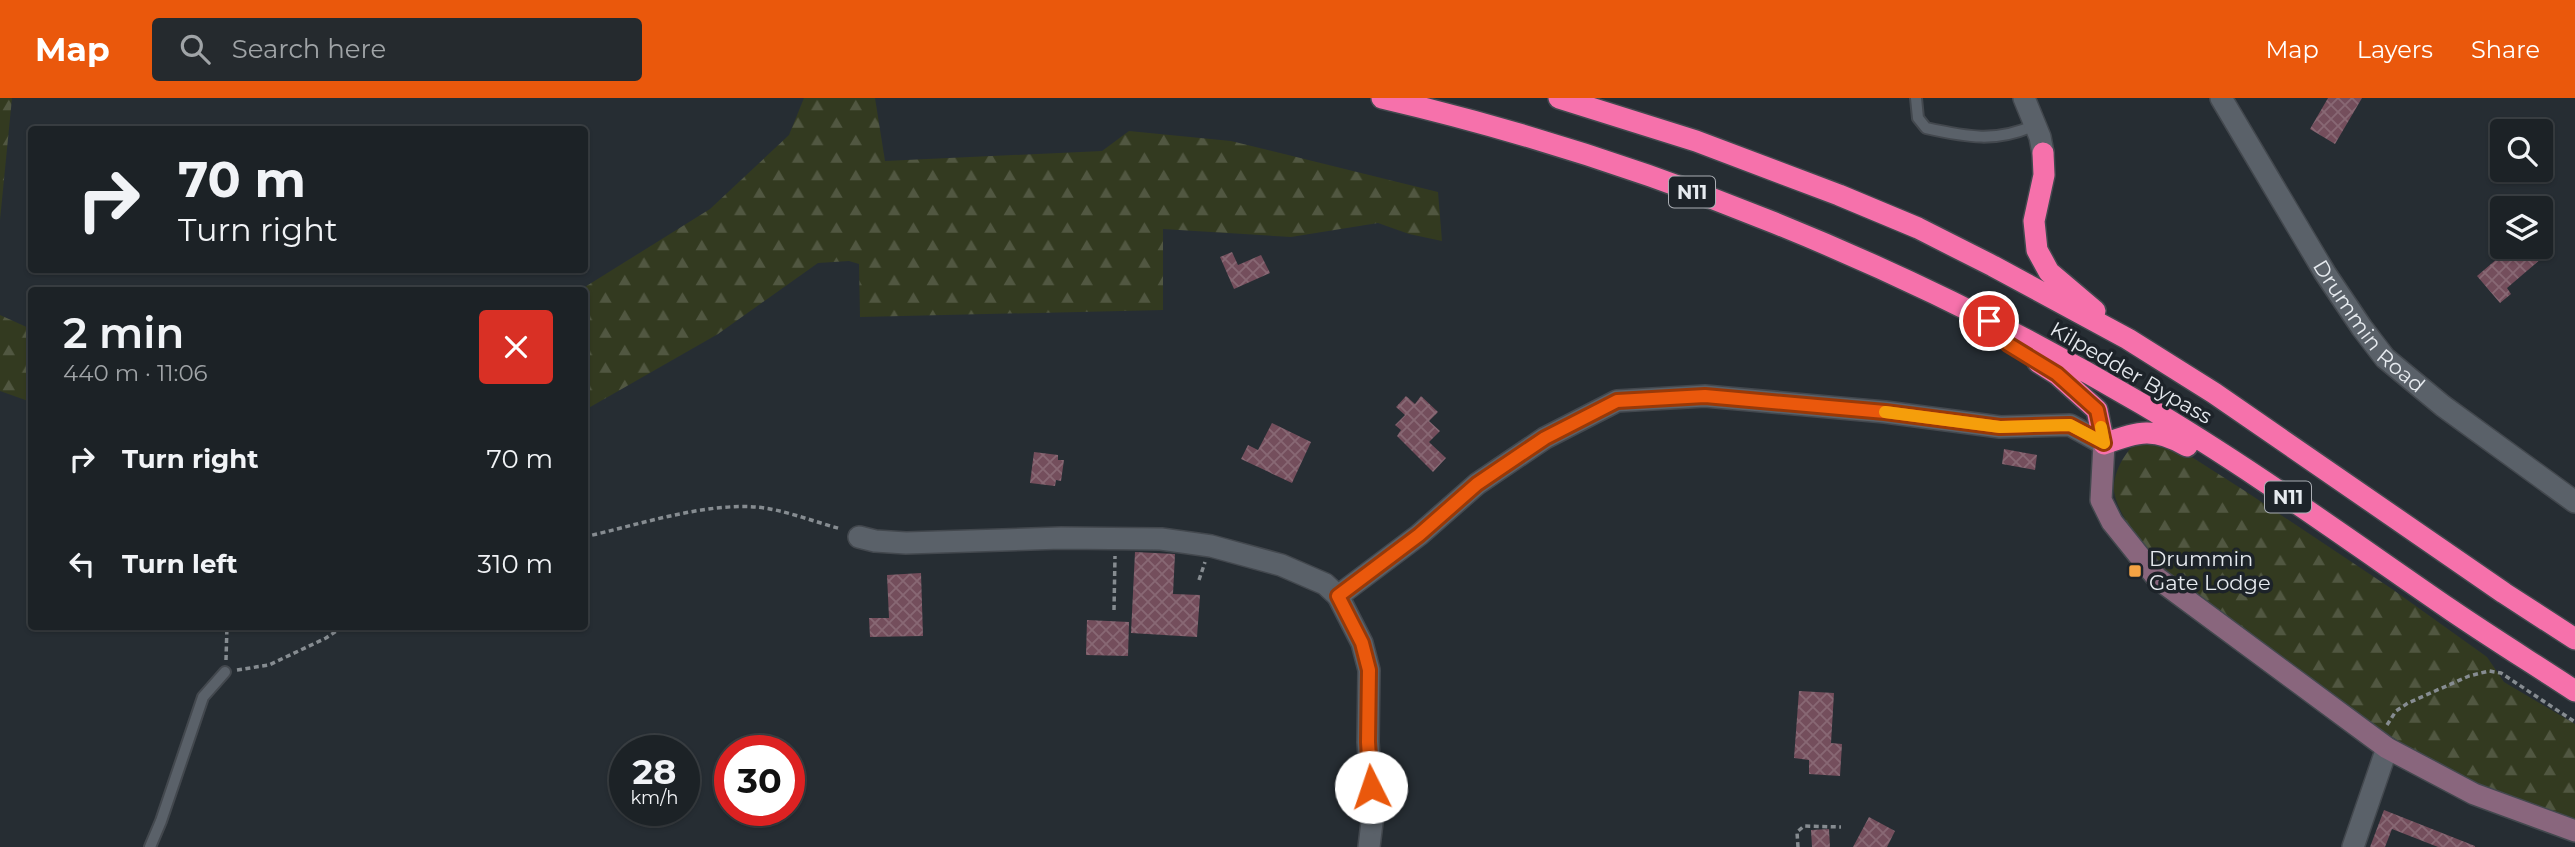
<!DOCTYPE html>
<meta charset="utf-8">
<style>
:root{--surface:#1c2226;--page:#252a2e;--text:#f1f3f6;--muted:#a0a4a7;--line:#3a3f43;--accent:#ea580c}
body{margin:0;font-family:Montserrat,sans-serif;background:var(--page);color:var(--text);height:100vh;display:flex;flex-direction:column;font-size:26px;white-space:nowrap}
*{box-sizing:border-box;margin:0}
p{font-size:23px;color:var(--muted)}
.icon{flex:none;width:38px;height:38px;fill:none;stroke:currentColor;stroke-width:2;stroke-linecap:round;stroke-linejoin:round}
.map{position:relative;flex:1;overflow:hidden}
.sheet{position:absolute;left:28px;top:189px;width:560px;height:343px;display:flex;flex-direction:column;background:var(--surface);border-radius:7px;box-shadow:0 2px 5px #0004,0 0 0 2px var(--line)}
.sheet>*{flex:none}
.top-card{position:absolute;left:28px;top:28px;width:560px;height:147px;border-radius:7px;box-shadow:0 2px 5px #0004,0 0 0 2px var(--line);background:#1c2226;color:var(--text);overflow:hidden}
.controls{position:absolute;left:2490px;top:21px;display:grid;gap:14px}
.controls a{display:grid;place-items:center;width:63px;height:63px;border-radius:7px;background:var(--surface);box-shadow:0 2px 5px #0004,0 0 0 2px var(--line);font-size:35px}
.speed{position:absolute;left:609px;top:637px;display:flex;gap:14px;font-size:35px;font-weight:700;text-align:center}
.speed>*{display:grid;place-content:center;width:91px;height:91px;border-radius:50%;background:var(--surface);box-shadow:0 2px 5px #0004,0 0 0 2px var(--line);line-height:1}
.speed small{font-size:18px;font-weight:400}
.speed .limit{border:10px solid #d22;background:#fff;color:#111}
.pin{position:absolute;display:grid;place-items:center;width:60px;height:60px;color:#fff;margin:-30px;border:4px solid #fff;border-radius:50%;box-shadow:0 2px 7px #0007}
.me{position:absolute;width:77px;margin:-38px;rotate:356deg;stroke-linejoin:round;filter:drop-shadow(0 0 5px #0008)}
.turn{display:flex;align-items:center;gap:24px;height:147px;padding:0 35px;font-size:32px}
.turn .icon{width:91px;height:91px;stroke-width:2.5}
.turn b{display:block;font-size:49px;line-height:60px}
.round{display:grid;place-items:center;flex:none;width:74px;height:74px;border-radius:7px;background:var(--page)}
.summary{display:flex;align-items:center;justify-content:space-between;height:119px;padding:0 35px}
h1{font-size:42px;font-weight:600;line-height:52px}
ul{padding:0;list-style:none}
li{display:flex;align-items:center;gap:21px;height:105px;padding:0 35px}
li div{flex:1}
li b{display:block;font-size:26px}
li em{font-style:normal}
header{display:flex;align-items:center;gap:42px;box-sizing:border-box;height:98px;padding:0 35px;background:var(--accent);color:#fff}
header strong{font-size:33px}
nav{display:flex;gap:38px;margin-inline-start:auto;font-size:24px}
.search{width:490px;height:63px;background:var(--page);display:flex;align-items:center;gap:18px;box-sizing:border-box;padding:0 24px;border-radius:7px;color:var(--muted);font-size:26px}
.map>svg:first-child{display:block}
.forest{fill:url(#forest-firs)}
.building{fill:url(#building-cross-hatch)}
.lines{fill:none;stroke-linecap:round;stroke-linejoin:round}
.lane-casing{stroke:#43484e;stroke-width:14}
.street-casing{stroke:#43484e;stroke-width:24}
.secondary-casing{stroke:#43484e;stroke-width:24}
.highway-casing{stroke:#43484e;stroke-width:24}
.path{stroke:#868c91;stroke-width:3.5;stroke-dasharray:5 3.5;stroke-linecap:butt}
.lane{stroke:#5a6169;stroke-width:10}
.street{stroke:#5a6169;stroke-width:21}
.secondary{stroke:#89667d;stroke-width:21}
.highway{stroke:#f671ab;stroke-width:21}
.route-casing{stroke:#983908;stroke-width:18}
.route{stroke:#ea580c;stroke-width:12}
.slow{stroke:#f59e0b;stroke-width:12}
.poi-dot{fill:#f4a344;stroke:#1d2329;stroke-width:2.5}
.labels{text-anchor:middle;stroke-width:7;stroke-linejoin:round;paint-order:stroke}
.shield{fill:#1d2329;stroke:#aaaeb4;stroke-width:2}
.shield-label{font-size:19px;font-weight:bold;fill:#e6eaef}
.street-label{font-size:21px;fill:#e6eaef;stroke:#1d2329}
.poi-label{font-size:21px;fill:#e6eaef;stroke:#1d2329;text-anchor:start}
</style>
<header>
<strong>Map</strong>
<div class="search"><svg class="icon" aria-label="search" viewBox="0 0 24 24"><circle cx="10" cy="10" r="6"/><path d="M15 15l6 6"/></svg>Search here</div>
<nav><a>Map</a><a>Layers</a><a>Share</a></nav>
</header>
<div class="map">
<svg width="2575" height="749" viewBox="0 0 2575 749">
<defs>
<pattern id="forest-firs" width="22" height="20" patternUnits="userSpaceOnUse" patternTransform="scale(1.75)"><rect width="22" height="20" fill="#333a20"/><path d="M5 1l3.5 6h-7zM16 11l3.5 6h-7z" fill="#515741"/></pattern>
<pattern id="building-cross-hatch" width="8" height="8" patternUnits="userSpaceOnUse" patternTransform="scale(1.75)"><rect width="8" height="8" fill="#744e5c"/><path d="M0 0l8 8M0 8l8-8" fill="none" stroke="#886874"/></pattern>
</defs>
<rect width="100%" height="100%" fill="#262d33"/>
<path class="forest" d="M0 0H12L0 122Z
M804 0H875L885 63 1102 53 1129 33 1231 43 1438 94 1442 143 1409 136 1378 125 1291 139 1163 131V212L860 219 859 166 849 163 818 165 718 236 585 312 584 192H580L710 111 789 37Z
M0 217 31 231V304L0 293Z
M2139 342 2173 347 2245 393 2392 491 2487 559 2504 584 2575 626V722C2530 710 2484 690 2442 668 2373 632 2312 584 2250 536 2221 514 2189 493 2162 468 2146 454 2116 414 2114 393 2113 373 2125 354 2139 342Z"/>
<path class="building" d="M2328 0H2362L2335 46 2310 31Z
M2511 149H2555L2507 190 2511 196 2500 205 2477 178Z
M1232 154 1238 167 1261 157 1270 175 1234 191 1220 159Z
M1406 298 1415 306 1421 298 1438 314 1429 323 1440 333 1429 344 1446 360 1433 374 1397 338 1401 332 1395 327 1405 317 1396 309Z
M1272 325 1311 344 1292 385 1241 361 1248 347 1258 352Z
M2004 351 2037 357 2035 372 2002 366Z
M1034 354 1058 357V362H1064L1061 383 1056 382 1055 388 1030 385Z
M1135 454 1175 456 1173 496 1200 497 1197 539 1131 535Z
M921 475 923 538 870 539 869 520H889L887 477Z
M1087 522 1129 524 1128 558 1086 557Z
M1799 593 1834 595 1831 645 1842 646 1840 678 1809 676V662L1794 660Z
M2384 712 2475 748V749H2438L2392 731 2385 749H2370Z
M1869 719 1895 733 1887 749H1853Z
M1829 731 1830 749H1812L1811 732Z"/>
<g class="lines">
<g class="lane-casing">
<path id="lane" d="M1916 0 1918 20 1926 30C1967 39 1996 45 2035 27
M150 749 161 723 203 599 225 574"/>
</g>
<g class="street-casing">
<g id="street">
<path d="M2024 0 2040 39 2043 55"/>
<path id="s1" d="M2221 0 2325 175 2362 230 2385 260 2443 308 2575 404"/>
<path d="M859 439 875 443 906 445 1061 440 1161 441 1211 448 1281 467 1325 486 1338 498 1362 545 1369 572 1368 644 1373 716 1369 749"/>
<path d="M1338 498 1419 437 1477 386 1545 340 1617 303 1705 298 1885 314 2000 329 2070 327 2104 346"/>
<path d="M2353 749 2387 650"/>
</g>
</g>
<g class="secondary-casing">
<path id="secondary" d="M2104 346 2101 402 2112 424 2157 480 2387 650 2474 696 2575 733"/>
</g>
<g class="highway-casing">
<path id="highway" d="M1382 0C1648 62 1907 168 2142 306 2249 369 2349 442 2451 512 2492 540 2534 566 2575 593
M1559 0 1696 43 1839 97 1918 130 1993 168 2128 241 2214 295 2504 495 2575 541
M2043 55 2044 77 2034 123 2037 152 2049 174 2095 213
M2038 264 2057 276 2097 312 2104 346C2138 333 2155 329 2187 348"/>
</g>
<path class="path" d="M584 439C638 427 702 405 756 409 782 411 815 424 841 431
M1199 482 1205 464
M1114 512 1115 458
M226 562 227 528
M237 572 269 567 326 540 344 528
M2387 627 2396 613 2408 605 2469 578 2489 573 2501 575 2575 624
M1798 749 1797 734 1804 728 1841 729"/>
<use href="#lane" class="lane"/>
<use href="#street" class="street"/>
<use href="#secondary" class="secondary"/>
<use href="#highway" class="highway"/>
</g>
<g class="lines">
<g class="route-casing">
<path id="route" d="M1371 689 1368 644 1369 572 1362 545 1338 498 1419 437 1477 386 1545 340 1617 303 1705 298 1885 314 2000 329 2070 327 2104 345 2097 312 2057 276 2008 246 1989 223"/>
</g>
<use href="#route" class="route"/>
<path class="slow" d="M1885 314 2000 329 2070 327 2104 345 2101 329"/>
</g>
<rect class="poi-dot" x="2128" y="466" width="14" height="14" rx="3.5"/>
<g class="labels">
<g class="shield">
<rect x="1669" y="78.5" width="46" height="31" rx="5"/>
<rect x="2265" y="383.5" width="46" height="31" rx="5"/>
</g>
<g class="shield-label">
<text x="1692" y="101">N11</text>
<text x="2288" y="406">N11</text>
</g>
<g class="street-label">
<text dy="7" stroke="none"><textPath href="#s1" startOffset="273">Drummin Road</textPath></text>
<text transform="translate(2131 275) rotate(30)" y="7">Kilpedder Bypass</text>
</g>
<g class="poi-label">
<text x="2149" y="468">Drummin<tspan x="2149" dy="24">Gate Lodge</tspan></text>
</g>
</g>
</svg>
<div class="controls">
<a><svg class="icon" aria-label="search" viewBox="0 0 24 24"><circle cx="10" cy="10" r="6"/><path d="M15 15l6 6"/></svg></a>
<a><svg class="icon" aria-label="layers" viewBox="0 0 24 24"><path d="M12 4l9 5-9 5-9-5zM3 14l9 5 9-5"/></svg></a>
</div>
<div class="speed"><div>28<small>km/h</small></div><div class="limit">30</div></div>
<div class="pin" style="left:1989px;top:223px;background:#d93025"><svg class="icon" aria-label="arrive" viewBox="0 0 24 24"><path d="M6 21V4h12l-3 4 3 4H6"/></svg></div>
<svg class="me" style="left:1371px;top:689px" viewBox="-20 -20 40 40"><circle r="19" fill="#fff"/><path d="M0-13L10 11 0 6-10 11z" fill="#ea580c"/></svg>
<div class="top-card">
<div class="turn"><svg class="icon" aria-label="right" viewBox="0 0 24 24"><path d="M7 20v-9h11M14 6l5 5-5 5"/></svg><div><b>70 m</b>Turn right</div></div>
</div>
<section class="sheet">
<div class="summary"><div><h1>2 min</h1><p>440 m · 11:06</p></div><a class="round" style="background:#d93025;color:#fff"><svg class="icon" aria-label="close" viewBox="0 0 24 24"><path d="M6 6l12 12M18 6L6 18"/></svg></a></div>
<ul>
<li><svg class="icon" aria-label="right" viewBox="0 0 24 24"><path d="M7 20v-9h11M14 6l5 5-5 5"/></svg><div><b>Turn right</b></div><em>70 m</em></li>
<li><svg class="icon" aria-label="left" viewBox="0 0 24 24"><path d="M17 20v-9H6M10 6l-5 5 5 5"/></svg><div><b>Turn left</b></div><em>310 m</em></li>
</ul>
</section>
</div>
